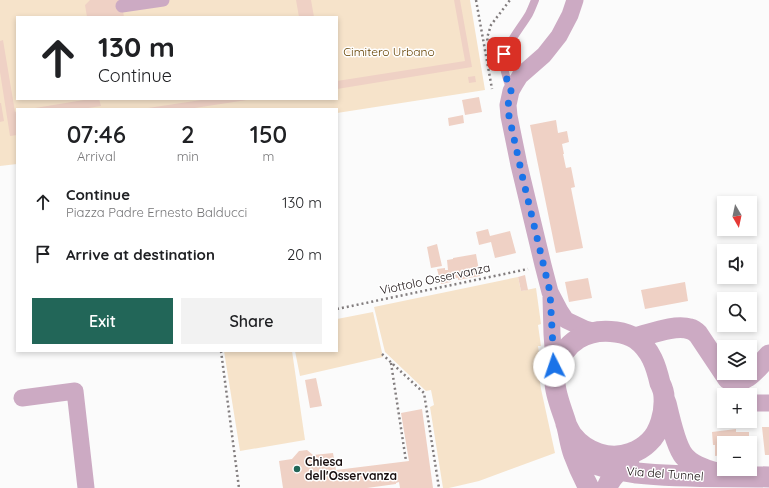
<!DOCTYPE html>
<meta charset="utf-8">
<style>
:root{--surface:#fff;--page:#f2f2f2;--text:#202124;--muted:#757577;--accent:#226658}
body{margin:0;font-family:Quicksand,sans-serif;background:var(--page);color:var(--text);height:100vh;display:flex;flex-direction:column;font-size:15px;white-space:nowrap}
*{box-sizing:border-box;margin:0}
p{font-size:13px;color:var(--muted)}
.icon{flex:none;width:22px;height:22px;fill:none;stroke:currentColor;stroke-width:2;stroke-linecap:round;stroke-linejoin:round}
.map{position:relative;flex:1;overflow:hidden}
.side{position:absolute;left:16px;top:108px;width:322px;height:244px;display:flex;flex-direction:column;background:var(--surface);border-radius:0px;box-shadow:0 2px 6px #0003}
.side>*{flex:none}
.banner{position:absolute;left:16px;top:16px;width:322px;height:84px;border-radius:0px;box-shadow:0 2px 6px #0003;background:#fff;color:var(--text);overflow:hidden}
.needle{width:26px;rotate:171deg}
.tools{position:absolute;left:717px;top:196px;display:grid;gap:8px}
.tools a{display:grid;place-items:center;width:40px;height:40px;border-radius:0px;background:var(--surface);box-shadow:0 2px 6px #0003;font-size:20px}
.pin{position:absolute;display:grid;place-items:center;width:34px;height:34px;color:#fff;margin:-17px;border-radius:8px;box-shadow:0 2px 6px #0006}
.me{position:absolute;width:44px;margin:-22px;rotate:356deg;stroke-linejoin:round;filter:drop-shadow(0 0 3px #0008)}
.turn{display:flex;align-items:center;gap:14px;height:84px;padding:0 16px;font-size:18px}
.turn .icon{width:52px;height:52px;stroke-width:2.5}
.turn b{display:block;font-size:28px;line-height:34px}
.eta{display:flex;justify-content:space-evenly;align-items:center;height:68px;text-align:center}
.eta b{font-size:24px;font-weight:600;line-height:28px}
.primary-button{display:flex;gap:8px;margin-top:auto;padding:8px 16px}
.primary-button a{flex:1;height:46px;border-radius:0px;background:var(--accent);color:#fff;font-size:16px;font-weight:600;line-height:46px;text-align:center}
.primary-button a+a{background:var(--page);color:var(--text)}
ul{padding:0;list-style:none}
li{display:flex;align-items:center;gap:12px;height:52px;padding:0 16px}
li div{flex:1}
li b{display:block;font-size:15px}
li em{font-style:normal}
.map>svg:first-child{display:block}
.green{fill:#f6e3ca;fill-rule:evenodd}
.building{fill:#efd1c5}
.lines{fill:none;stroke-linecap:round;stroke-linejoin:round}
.path{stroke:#827d7e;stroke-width:2.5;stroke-dasharray:2 3;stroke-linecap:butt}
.service{stroke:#ccaac3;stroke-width:8}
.pedestrian{stroke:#ccaac3;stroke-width:13}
.minor{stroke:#ccaac3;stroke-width:17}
.tertiary{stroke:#ccaac3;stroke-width:21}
.route{stroke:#1a73e8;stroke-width:7;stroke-dasharray:0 12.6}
.poi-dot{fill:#226658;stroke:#fff;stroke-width:1.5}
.labels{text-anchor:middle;stroke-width:3;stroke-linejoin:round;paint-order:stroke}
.park-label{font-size:12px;fill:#634101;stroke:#fff}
.street-label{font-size:12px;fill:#170d0e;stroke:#fff}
.poi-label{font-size:12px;font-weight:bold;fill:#170d0e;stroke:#fff;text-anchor:start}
</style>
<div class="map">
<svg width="769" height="488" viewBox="0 0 769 488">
<rect width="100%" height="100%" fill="#fbfbfb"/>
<path class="green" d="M0 0H470L485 90 337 113V109H17V164L0 166ZM17 17H337V99H17Z
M518 277 521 291 536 288 541 324 538 325 541 346H538L541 367 538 368 541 389 555 453 479 481 449 488H443L430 407 434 405 431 390 426 391 385 352 374 307Z
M373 312 383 357 300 376 295 351H337V319Z
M224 351H292L305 440 240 451Z"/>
<path class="building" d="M90 0H121L124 17H87L85 5Z
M296 0H311L314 17H307V16V17H299Z
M454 0H460L472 67 337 89V81L465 61Z
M3 40 15 112 17 111V135L10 136 0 72V41Z
M475 76 476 82 469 83 468 77Z
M479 97 482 112 465 115 462 100Z
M90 99H99L101 106 82 109H35V108Z
M208 99H247V100L188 109H148V108Z
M0 103H1L4 121 0 122Z
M463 115 464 123 449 126 448 118Z
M556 120 558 133 567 131 569 142 562 144 564 154H563L566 168 571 167 575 187 571 188 583 248 556 253 530 125Z
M488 229 490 236 510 231 516 253 495 258 491 242 479 245 476 232Z
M437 244 442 266 431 268 427 247Z
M476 254 480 276 458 280V278L451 279V282L441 284 437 269 445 268V270H448L447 260 453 259V258Z
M525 275 528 290 521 291 518 277Z
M588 278 592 298 569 302 565 282Z
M685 282 688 301 645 309 641 290Z
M316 378 322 406 310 408 305 380Z
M422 409 433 488H400L399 482 396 483V484L367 488H283L279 461 292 459 299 451 307 450 313 455 333 453 336 470 409 461 401 413Z
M762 427H769V455H765Z
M736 429V432H749V443H724V455L715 456V445H713L712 432Z"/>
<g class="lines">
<path class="path" d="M476 0 492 89
M492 60 487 38 491 25 510 0
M337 309 528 269
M221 351 239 488
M382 354 424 393 439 488
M391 363 406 461"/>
<path class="service" d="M511 90C507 81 501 63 505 54 509 41 522 26 529 14 531 10 533 5 535 0"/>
<path class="pedestrian" d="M122 6 163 0"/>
<path class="minor" d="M575 0 570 15 559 36 544 55 520 76 515 84 511 91 508 105 509 116 519 165 543 265 550 292 560 311 566 320 585 329 596 332
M551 297 552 334 555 374
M728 379 740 395
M22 398 75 391 86 488
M750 402 756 403H769"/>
<path class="tertiary" d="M635 338C651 334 675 324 690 329 694 330 696 332 698 334L728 379C747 385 757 368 769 355
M666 403C669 416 676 447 684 456 692 466 706 470 717 473
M566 424C568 428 570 432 572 435 586 453 610 461 631 453 637 451 644 447 649 442 660 432 665 412 664 397 664 393 662 387 660 383 656 366 651 350 636 339 630 335 623 333 616 332 588 328 563 341 557 370 556 374 555 378 555 382 555 394 562 410 566 423 569 433 570 445 574 455 578 466 583 477 589 488
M595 464C608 469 623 471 637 473 681 478 725 476 769 477
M607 488C610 477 619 470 629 464"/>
</g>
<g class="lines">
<path class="route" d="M504 54V63L507 80 511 91 508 105 509 116 523 179 550 292 554 366"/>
</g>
<circle class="poi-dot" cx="297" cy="469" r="4"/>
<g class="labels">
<g class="park-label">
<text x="389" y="56">Cimitero Urbano</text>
</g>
<g class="street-label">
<text transform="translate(435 279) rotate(-12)" y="4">Viottolo Osservanza</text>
<text transform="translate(665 474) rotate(4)" y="4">Via del Tunnel</text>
</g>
<g class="poi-label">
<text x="305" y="466">Chiesa<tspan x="305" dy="14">dell'Osservanza</tspan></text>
</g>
</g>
</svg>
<div class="tools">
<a><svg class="needle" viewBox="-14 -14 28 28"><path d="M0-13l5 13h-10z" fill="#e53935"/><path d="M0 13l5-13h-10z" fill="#757577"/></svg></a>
<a><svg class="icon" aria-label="sound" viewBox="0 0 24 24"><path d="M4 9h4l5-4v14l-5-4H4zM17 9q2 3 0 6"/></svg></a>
<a><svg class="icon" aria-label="search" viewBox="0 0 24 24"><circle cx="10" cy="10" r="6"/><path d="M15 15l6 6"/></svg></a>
<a><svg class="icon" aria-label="layers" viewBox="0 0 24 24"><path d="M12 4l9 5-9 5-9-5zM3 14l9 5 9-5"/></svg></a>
<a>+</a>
<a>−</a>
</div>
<div class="pin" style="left:504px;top:54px;background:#d93025"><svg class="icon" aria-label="arrive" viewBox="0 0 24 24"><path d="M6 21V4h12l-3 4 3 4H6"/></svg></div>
<svg class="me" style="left:554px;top:366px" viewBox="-20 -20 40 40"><circle r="19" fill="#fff"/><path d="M0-13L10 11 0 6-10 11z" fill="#1a73e8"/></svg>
<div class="banner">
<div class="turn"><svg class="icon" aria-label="ahead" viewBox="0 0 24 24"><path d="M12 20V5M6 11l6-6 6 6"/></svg><div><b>130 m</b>Continue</div></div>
</div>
<section class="side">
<div class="eta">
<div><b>07:46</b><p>Arrival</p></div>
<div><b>2</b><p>min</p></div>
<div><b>150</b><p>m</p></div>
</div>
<ul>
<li><svg class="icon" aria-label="ahead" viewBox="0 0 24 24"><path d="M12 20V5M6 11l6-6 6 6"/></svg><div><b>Continue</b><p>Piazza Padre Ernesto Balducci</p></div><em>130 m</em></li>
<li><svg class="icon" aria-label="arrive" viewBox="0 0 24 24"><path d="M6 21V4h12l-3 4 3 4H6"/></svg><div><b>Arrive at destination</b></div><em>20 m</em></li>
</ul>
<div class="primary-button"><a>Exit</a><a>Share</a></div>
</section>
</div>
